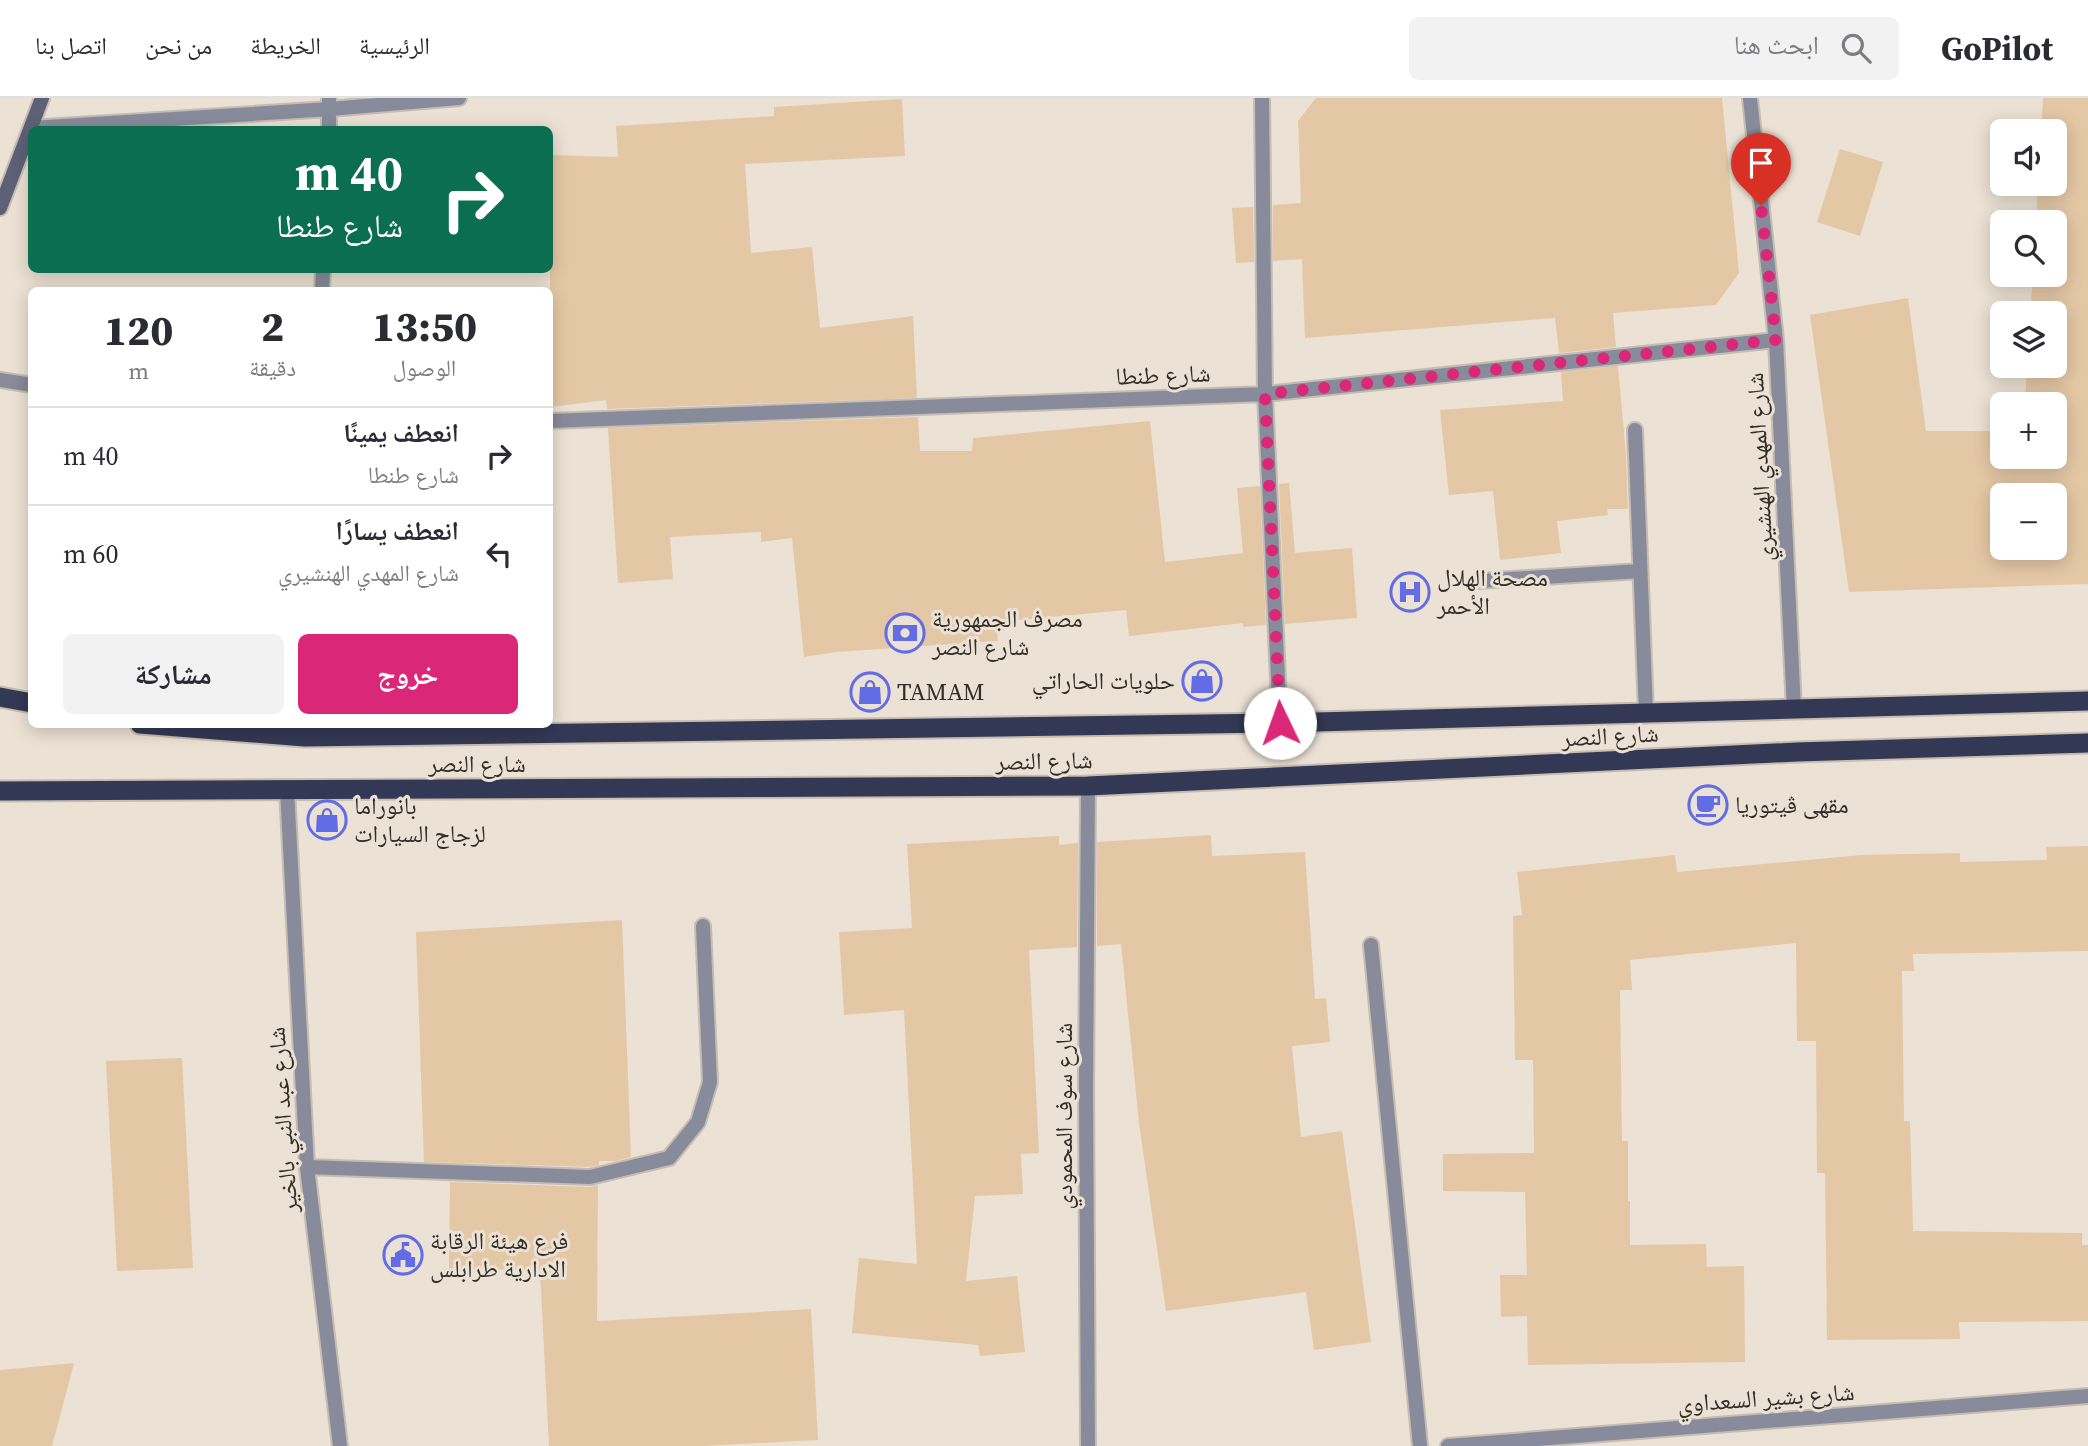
<!DOCTYPE html>
<html lang="ar">
<meta charset="utf-8">
<style>
:root{--surface:#fff;--page:#f2f2f3;--text:#2b2b33;--muted:#7c7c81;--line:#e1e1e2;--accent:#db2777}
body{margin:0;font-family:"Source Serif 4","Noto Naskh Arabic",serif;background:var(--page);color:var(--text);direction:rtl;height:100vh;display:flex;flex-direction:column;font-size:26px;white-space:nowrap}
*{box-sizing:border-box;margin:0}
p{font-size:23px;color:var(--muted)}
.icon{flex:none;width:38px;height:38px;fill:none;stroke:currentColor;stroke-width:2;stroke-linecap:round;stroke-linejoin:round}
.map{position:relative;flex:1;overflow:hidden;direction:ltr}
.panel{position:absolute;left:28px;top:189px;width:525px;height:441px;display:flex;flex-direction:column;background:var(--surface);border-radius:10px;box-shadow:0 4px 18px #0003;direction:rtl}
.panel>*{flex:none}
.banner{position:absolute;left:28px;top:28px;width:525px;height:147px;border-radius:10px;box-shadow:0 4px 18px #0003;direction:rtl;background:#0b6e4f;color:#fff;overflow:hidden}
.fabs{position:absolute;left:1990px;top:21px;display:grid;gap:14px}
.fabs a{display:grid;place-items:center;width:77px;height:77px;border-radius:10px;background:var(--surface);box-shadow:0 4px 18px #0003;font-size:35px}
.pin{position:absolute;display:grid;place-items:center;width:60px;height:60px;color:#fff;margin:-72px -30px;border-radius:50% 50% 50% 0;rotate:-45deg;box-shadow:0 0 7px #0007}
.pin .icon{rotate:45deg}
.me{position:absolute;width:77px;margin:-38px;rotate:357deg;stroke-linejoin:round;filter:drop-shadow(0 0 5px #0008)}
.turn{display:flex;align-items:center;gap:24px;height:147px;padding:0 35px;font-size:32px}
.turn .icon{width:91px;height:91px;stroke-width:2.5}
.turn b{display:block;font-size:49px;line-height:60px}
.eta{display:flex;justify-content:space-evenly;align-items:center;height:119px;text-align:center}
.eta b{font-size:42px;font-weight:800;line-height:49px}
.primary-button{display:flex;gap:14px;margin-top:auto;padding:14px 35px}
.primary-button a{flex:1;height:80px;border-radius:10px;background:var(--accent);color:#fff;font-size:28px;font-weight:800;line-height:80px;text-align:center}
.primary-button a+a{background:var(--page);color:var(--text)}
ul{padding:0;list-style:none}
li{display:flex;align-items:center;gap:21px;height:98px;padding:0 35px;border-top:2px solid var(--line)}
li div{flex:1}
li b{display:block;font-size:26px}
li em{font-style:normal}
header{display:flex;align-items:center;gap:42px;box-sizing:border-box;height:98px;padding:0 35px;background:var(--surface);border-bottom:2px solid var(--line)}
header strong{font-size:33px}
nav{display:flex;gap:38px;margin-inline-start:auto;font-size:24px}
.search{width:490px;height:63px;background:var(--page);display:flex;align-items:center;gap:18px;box-sizing:border-box;padding:0 24px;border-radius:10px;color:var(--muted);font-size:26px}
.map>svg:first-child{display:block}
.building{fill:#e4c8a6;fill-rule:evenodd}
.lines{fill:none;stroke-linecap:round;stroke-linejoin:round}
.service-casing{stroke:#c6bdb2;stroke-width:18}
.minor-casing{stroke:#c6bdb2;stroke-width:18}
.secondary-casing{stroke:#c6bdb2;stroke-width:18}
.trunk-casing{stroke:#c6bdb2;stroke-width:23}
.service{stroke:#878b9b;stroke-width:14}
.minor{stroke:#878b9b;stroke-width:14}
.secondary{stroke:#5d6178;stroke-width:14}
.trunk{stroke:#333854;stroke-width:19}
.route{stroke:#db2777;stroke-width:12;stroke-dasharray:0 21.6}
.labels{text-anchor:middle;stroke-width:6;stroke-linejoin:round;paint-order:stroke}
.street-label{font-size:24px;fill:#312d28;stroke:#ebe1d4}
.poi-label{font-size:24px;fill:#312d28;stroke:#ebe1d4;text-anchor:start}
</style>
<header>
<strong>GoPilot</strong>
<div class="search"><svg class="icon" aria-label="search" viewBox="0 0 24 24"><circle cx="10" cy="10" r="6"/><path d="M15 15l6 6"/></svg>ابحث هنا</div>
<nav><a>الرئيسية</a><a>الخريطة</a><a>من نحن</a><a>اتصل بنا</a></nav>
</header>
<div class="map">
<svg width="2088" height="1348" viewBox="0 0 2088 1348">
<rect width="100%" height="100%" fill="#ebe1d4"/>
<path class="building" d="M1316 0H1722L1739 175 1716 207 1613 215 1616 249 1559 255 1555 220 1305 240 1302 161 1273 163V107L1301 105 1298 23Z
M2043 0H2088V486L1849 494 1810 217 1908 200 1926 333H2002V359H2054V306H2025L2027 268H2054V215H2030L2033 177H2054V124H2036L2038 86H2054V33H2041ZM2002 397H2054V450H2002Z
M902 1 905 58 745 66 751 155 812 149 820 230 913 218 917 300 607 311 606 302 550 309V57L618 59 616 28 774 18V9Z
M1840 51 1883 64 1860 138 1817 124Z
M1253 109 1254 164 1236 165 1232 110Z
M1618 268 1626 357 1628 411H1607L1608 417 1557 423 1561 455 1500 462 1493 393 1449 397 1440 312 1563 303 1561 274Z
M918 319 920 353H972L973 340 1150 323 1165 464 1243 455 1237 390 1260 388 1266 527 1243 529V525L1129 538 1126 512 996 524 998 543 836 554 804 559 792 440 761 444V434L670 439 673 481 618 485 608 330Z
M1289 385 1295 455 1352 450 1357 520 1285 526 1279 386Z
M1211 737 1212 758 1305 754 1315 901 1326 900 1330 944 1292 948 1301 1039 1342 1033 1371 1244 1314 1252 1306 1194 1166 1213 1139 1025 1121 846 1097 848V744Z
M1059 738V747L1078 745 1077 849 1029 852 1039 1055 1021 1056 1023 1096 975 1098 966 1183 1017 1178 1025 1254 980 1258 978 1247 852 1235 859 1160 917 1166 904 912 844 917 839 834 912 830 907 746Z
M2088 748V853L1913 856 1914 873H1902L1904 1023H1910L1913 1133 2082 1135V1147H2088V1223L1959 1224 1960 1241 1827 1242 1825 1075H1817L1816 943H1797L1796 845 1630 862 1632 892H1620L1622 1043H1628V1103H1630V1147L1706 1146 1707 1169 1744 1168 1745 1264 1528 1267 1527 1218 1501 1219 1500 1177H1527L1525 1094 1443 1093V1056L1534 1055 1533 962H1515L1513 818 1522 817 1517 774 1675 757 1677 774 1862 757 1960 755V764L2047 762 2046 749Z
M622 822 631 1059 616 1063H599V1067L589 1069 424 1064 416 834Z
M182 960 193 1170 117 1173 106 963Z
M450 1084 590 1089 598 1087 597 1223 811 1211 818 1342 703 1348H549L540 1172 449 1171Z
M74 1265 52 1348H0V1272Z"/>
<g class="lines">
<g class="service-casing">
<path id="service" d="M1635 332 1646 615
M1478 483 1640 473
M1371 847 1420 1348
M307 1069 590 1079 669 1060 698 1024 710 984 703 828"/>
</g>
<g class="minor-casing">
<path id="minor" d="M1262 0 1265 296 1280 625
M1750 0 1776 242 1794 611
M31 30 330 11 459 0
M329 32V0
M322 192 323 172
M0 282 32 287
M550 323 1265 296 1776 242
M287 692 307 1069 340 1348
M1088 1348 1086 992 1088 688
M1448 1348 2088 1298"/>
</g>
<g class="secondary-casing">
<path id="secondary" d="M0 110 42 0"/>
</g>
<g class="trunk-casing">
<path id="trunk" d="M0 599 32 605
M140 626 305 639 1280 625 2088 603
M0 693 1088 688 1797 654 2088 645"/>
</g>
<use href="#service" class="service"/>
<use href="#minor" class="minor"/>
<use href="#secondary" class="secondary"/>
<use href="#trunk" class="trunk"/>
</g>
<g class="lines">
<path class="route" d="M1280 625 1265 296 1776 242 1761 107"/>
</g>
<defs>
<g id="hospital-ring" transform="scale(2.0125)"><circle r="9.5" fill="#ebe1d4" stroke="#626ce4" stroke-width="1.5"/><path d="M-5-5h3v3.5h4V-5h3V5h-3V1.5h-4V5h-3Z" fill="#626ce4"/></g>
<g id="bank-ring" transform="scale(2.0125)"><circle r="9.5" fill="#ebe1d4" stroke="#626ce4" stroke-width="1.5"/><path d="M-6-4H6V4H-6ZM0-2.3a2.3 2.3 0 1 0 0 4.6a2.3 2.3 0 1 0 0-4.6Z" fill="#626ce4"/></g>
<g id="shop-ring" transform="scale(2.0125)"><circle r="9.5" fill="#ebe1d4" stroke="#626ce4" stroke-width="1.5"/><path d="M-5-2.5h2.3a2.7 3.5 0 0 1 5.4 0H5L5.5 6h-11ZM-1.5-2.5h3a1.5 2.3 0 0 0-3 0Z" fill="#626ce4"/></g>
<g id="cafe-ring" transform="scale(2.0125)"><circle r="9.5" fill="#ebe1d4" stroke="#626ce4" stroke-width="1.5"/><path d="M-5.5-4.5H6V0H3Q3 3.5 0 3.5H-2.5Q-5.5 3.5-5.5 0ZM3-3.2v2h1.7v-2ZM-6 4.5H4V6H-6Z" fill="#626ce4"/></g>
<g id="civic-ring" transform="scale(2.0125)"><circle r="9.5" fill="#ebe1d4" stroke="#626ce4" stroke-width="1.5"/><path d="M-.6-6.5H3V-4.5H.6V-3L4-1V1h2V6H-6V1h2V-1L-.6-3ZM-1.2 2.5V6h2.4V2.5Z" fill="#626ce4"/></g>
</defs>
<g fill-rule="evenodd">
<use href="#hospital-ring" x="1410" y="494"/>
<use href="#bank-ring" x="905" y="535"/>
<use href="#shop-ring" x="1202" y="583"/>
<use href="#shop-ring" x="870" y="594"/>
<use href="#cafe-ring" x="1708" y="707"/>
<use href="#shop-ring" x="327" y="722"/>
<use href="#civic-ring" x="403" y="1157"/>
</g>
<g class="labels">
<g class="street-label">
<text transform="translate(1163 277) rotate(-2)" y="8">شارع طنطا</text>
<text transform="translate(1760 369) rotate(-93)" y="8">شارع المهدي الهنشيري</text>
<text transform="translate(1610 638) rotate(-3)" y="8">شارع النصر</text>
<text transform="translate(1044 663) rotate(-1)" y="8">شارع النصر</text>
<text x="477" y="674">شارع النصر</text>
<text transform="translate(1064 1018) rotate(-90)" y="8">شارع سوف المحمودي</text>
<text transform="translate(283 1022) rotate(-94)" y="8">شارع عبد النبي بالخير</text>
<text transform="translate(1766 1300) rotate(-4)" y="8">شارع بشير السعداوي</text>
</g>
<g class="poi-label">
<text x="1437" y="488">مصحة الهلال<tspan x="1437" dy="28">الأحمر</tspan></text>
<text x="932" y="529">مصرف الجمهورية<tspan x="932" dy="28">شارع النصر</tspan></text>
<text x="1175" y="591" text-anchor="end">حلويات الحاراتي</text>
<text x="897" y="602">TAMAM</text>
<text x="1735" y="715">مقهى ڤيتوريا</text>
<text x="354" y="716">بانوراما<tspan x="354" dy="28">لزجاج السيارات</tspan></text>
<text x="430" y="1151">فرع هيئة الرقابة<tspan x="430" dy="28">الادارية طرابلس</tspan></text>
</g>
</g>
</svg>
<div class="fabs">
<a><svg class="icon" aria-label="sound" viewBox="0 0 24 24"><path d="M4 9h4l5-4v14l-5-4H4zM17 9q2 3 0 6"/></svg></a>
<a><svg class="icon" aria-label="search" viewBox="0 0 24 24"><circle cx="10" cy="10" r="6"/><path d="M15 15l6 6"/></svg></a>
<a><svg class="icon" aria-label="layers" viewBox="0 0 24 24"><path d="M12 4l9 5-9 5-9-5zM3 14l9 5 9-5"/></svg></a>
<a>+</a>
<a>−</a>
</div>
<div class="pin" style="left:1761px;top:107px;background:#d93025"><svg class="icon" aria-label="arrive" viewBox="0 0 24 24"><path d="M6 21V4h12l-3 4 3 4H6"/></svg></div>
<svg class="me" style="left:1280px;top:625px" viewBox="-20 -20 40 40"><circle r="19" fill="#fff"/><path d="M0-13L10 11 0 6-10 11z" fill="#db2777"/></svg>
<div class="banner">
<div class="turn"><svg class="icon" aria-label="right" viewBox="0 0 24 24"><path d="M7 20v-9h11M14 6l5 5-5 5"/></svg><div><b>40 m</b>شارع طنطا</div></div>
</div>
<section class="panel">
<div class="eta">
<div><b>13:50</b><p>الوصول</p></div>
<div><b>2</b><p>دقيقة</p></div>
<div><b>120</b><p>m</p></div>
</div>
<ul>
<li><svg class="icon" aria-label="right" viewBox="0 0 24 24"><path d="M7 20v-9h11M14 6l5 5-5 5"/></svg><div><b>انعطف يمينًا</b><p>شارع طنطا</p></div><em>40 m</em></li>
<li><svg class="icon" aria-label="left" viewBox="0 0 24 24"><path d="M17 20v-9H6M10 6l-5 5 5 5"/></svg><div><b>انعطف يسارًا</b><p>شارع المهدي الهنشيري</p></div><em>60 m</em></li>
</ul>
<div class="primary-button"><a>خروج</a><a>مشاركة</a></div>
</section>
</div>
